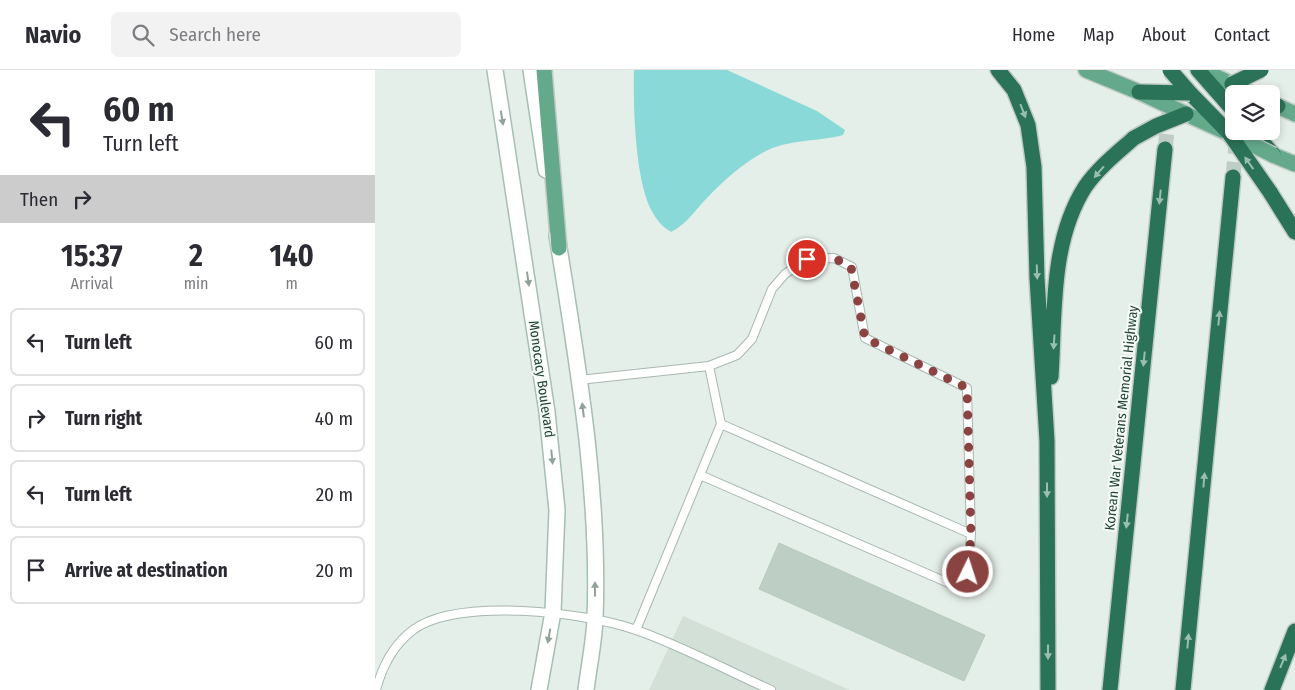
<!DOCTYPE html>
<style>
:root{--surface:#fff;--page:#f2f2f3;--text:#2b2b33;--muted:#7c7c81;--line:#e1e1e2}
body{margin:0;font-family:"Fira Sans Condensed",sans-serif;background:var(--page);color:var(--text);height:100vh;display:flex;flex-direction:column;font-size:19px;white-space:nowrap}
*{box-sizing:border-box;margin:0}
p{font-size:16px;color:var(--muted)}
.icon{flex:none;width:28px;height:28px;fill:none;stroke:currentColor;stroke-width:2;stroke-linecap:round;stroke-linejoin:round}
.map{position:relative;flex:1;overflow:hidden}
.side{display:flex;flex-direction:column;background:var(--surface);width:375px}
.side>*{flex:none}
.banner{background:#fff;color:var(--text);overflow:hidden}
.controls{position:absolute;left:850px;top:15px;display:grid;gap:10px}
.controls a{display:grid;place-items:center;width:55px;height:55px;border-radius:8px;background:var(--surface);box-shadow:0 2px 8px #0003;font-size:25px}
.pin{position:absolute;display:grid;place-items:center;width:42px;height:42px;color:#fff;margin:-21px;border:2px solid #fff;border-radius:50%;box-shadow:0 1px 5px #0007}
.me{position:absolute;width:55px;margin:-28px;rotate:4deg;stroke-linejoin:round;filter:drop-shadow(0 0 4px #0008)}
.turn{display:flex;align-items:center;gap:18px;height:105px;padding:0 20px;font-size:22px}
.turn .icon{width:65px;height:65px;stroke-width:2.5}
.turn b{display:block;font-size:35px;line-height:42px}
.then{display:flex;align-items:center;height:48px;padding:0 20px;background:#0003;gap:10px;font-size:19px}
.eta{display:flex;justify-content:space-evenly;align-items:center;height:85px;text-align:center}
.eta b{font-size:30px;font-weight:700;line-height:35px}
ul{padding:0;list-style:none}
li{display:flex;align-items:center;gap:15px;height:68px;margin:0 10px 8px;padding:0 10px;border:2px solid var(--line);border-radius:8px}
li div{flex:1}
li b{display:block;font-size:19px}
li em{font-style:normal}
header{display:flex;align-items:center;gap:30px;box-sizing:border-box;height:70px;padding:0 25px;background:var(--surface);border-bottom:1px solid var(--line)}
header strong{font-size:24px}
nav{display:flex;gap:28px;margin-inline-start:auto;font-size:18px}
.search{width:350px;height:45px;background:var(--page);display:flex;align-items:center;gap:12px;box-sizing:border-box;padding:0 18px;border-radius:8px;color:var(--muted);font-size:19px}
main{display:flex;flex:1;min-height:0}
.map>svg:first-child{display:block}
.built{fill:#d3e0d8}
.water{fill:#88d9d8}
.building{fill:#bdcec4;stroke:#b6cabf}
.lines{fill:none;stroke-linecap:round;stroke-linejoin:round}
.motorway-tunnel{stroke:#becdc5;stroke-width:15;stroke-dasharray:15 8;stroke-linecap:butt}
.service-casing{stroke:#a7b8af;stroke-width:10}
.secondary-casing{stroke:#a5bfb2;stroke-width:18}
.primary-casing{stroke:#c1cbc6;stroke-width:18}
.motorway-casing{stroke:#c1cbc6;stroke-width:18}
.service{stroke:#fff;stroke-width:8}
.secondary{stroke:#fff;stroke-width:15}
.primary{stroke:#65a98c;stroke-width:15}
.motorway{stroke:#2a7358;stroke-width:15}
.primary-bridge-casing{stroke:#c1cbc6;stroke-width:18;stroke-linecap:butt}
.motorway-bridge-casing{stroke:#c1cbc6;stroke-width:18;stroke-linecap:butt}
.primary-bridge{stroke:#65a98c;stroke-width:15}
.motorway-bridge{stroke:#2a7358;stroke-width:15}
.oneway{fill:#9abeb0}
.oneway2{fill:#90a29a}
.route{stroke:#8a4341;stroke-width:9;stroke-dasharray:0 16.2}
.labels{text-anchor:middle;stroke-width:4;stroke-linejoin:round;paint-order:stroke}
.street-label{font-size:14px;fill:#224435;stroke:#f6fbf8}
</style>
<header>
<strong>Navio</strong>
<div class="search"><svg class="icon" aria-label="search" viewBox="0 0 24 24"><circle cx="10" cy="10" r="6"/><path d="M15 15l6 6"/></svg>Search here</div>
<nav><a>Home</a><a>Map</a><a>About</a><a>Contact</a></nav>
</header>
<main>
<section class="side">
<div class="banner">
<div class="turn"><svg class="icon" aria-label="left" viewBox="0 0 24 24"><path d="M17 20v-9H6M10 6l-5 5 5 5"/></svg><div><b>60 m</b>Turn left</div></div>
<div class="then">Then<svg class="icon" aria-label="right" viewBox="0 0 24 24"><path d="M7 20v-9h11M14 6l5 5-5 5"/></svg></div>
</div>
<div class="eta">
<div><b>15:37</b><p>Arrival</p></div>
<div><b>2</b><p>min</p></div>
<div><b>140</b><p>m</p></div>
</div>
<ul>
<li><svg class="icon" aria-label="left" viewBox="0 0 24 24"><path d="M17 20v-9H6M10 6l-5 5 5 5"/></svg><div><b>Turn left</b></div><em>60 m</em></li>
<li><svg class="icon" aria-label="right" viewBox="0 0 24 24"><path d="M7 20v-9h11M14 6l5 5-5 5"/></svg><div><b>Turn right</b></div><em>40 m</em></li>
<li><svg class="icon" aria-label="left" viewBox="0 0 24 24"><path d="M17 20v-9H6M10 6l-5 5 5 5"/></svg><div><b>Turn left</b></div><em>20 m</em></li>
<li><svg class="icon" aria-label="arrive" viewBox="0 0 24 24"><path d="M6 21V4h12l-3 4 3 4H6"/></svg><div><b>Arrive at destination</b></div><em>20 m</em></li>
</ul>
</section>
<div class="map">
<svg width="920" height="620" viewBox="0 0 920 620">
<rect width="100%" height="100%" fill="#e5efe9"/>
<path class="built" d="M308 546 475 620H274Z"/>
<path class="water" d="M259 0H352L442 41 470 60 468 65C442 72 413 69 389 82 368 93 348 111 332 128 320 140 312 154 296 162 288 157 283 152 278 143 260 114 258 35 259 0Z"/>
<path class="building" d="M404 473 610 565 589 611 384 519Z"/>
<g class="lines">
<path class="motorway-tunnel" d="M790 79 799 0
M858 107 862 64"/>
<g class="service-casing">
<path id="service" d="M334 296 362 285 377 269 397 219 410 204 432 189 459 188 477 197 490 268 592 318 596 464
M204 310 334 296 346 354 596 464 592 521 325 405
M261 560 346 354
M1 620C7 597 18 575 38 560 82 527 211 542 261 560 305 575 353 601 396 620"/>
</g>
<g class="secondary-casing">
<path id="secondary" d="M120 0 172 342 182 440 178 542 164 620
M156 0 171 100
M182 165C202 291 225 420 220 549 219 572 214 596 211 620"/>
</g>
<g class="primary-casing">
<path id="primary" d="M169 0 184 178
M711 0 764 22
M826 0 857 14
M896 33 920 44
M811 44 853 63
M898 85 920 94"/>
</g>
<g class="motorway-casing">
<path id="motorway" d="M623 0 639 20 653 55 659 97 662 208 672 371 673 620
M823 0 859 41
M815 23 854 63
M896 37 903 36
M877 61 898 84
M895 122 920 162
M676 307C680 245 675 172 710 117 723 98 742 83 759 68
M735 620 790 79
M808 620 858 107
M897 620 920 561"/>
</g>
<use href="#service" class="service"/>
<use href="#secondary" class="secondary"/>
<use href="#primary" class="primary"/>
<use href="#motorway" class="motorway"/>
<g class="primary-bridge-casing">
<path id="primary-bridge" d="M857 14 877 24
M764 22 811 44
M854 63 898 85"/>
</g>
<g class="motorway-bridge-casing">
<path id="motorway-bridge" d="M795 0 815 23
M857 14 886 0
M764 22 815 23
M854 63 895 122
M759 68 781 56 811 44"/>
</g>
<use href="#primary-bridge" class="primary-bridge"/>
<use href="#motorway-bridge" class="motorway-bridge"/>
</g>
<defs><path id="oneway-solid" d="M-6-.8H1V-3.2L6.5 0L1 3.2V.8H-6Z" transform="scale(1.25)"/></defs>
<g class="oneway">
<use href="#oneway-solid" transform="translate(648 41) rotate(69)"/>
<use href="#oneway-solid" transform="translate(874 93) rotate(-125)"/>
<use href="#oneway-solid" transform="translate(724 102) rotate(131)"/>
<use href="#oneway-solid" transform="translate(785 127) rotate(96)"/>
<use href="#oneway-solid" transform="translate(662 202) rotate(88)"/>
<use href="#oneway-solid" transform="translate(844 248) rotate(-85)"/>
<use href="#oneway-solid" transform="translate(679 272) rotate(94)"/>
<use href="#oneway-solid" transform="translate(769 289) rotate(96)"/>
<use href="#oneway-solid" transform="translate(829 410) rotate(-85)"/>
<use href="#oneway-solid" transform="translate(672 420) rotate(90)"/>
<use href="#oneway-solid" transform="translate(752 451) rotate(96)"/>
<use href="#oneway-solid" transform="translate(813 571) rotate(-85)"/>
<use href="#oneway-solid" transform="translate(673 582) rotate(90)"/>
<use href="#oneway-solid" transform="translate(908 591) rotate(-68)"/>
</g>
<g class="oneway2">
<use href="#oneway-solid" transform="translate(127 48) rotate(81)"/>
<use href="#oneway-solid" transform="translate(153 209) rotate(82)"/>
<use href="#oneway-solid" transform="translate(208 340) rotate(-97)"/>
<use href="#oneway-solid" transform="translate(177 387) rotate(84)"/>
<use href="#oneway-solid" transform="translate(220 519) rotate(-90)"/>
<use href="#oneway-solid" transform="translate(174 566) rotate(100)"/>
</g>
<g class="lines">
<path class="route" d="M432 189 459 188 476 197 490 268 592 318 596 464 593 502"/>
</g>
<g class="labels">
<g class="street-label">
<text transform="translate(167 309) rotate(82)" y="5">Monocacy Boulevard</text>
<text transform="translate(746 348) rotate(-84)" y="5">Korean War Veterans Memorial Highway</text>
</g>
</g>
</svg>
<div class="controls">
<a><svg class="icon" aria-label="layers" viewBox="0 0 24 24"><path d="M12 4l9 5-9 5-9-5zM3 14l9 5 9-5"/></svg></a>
</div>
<div class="pin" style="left:432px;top:189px;background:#d93025"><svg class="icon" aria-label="arrive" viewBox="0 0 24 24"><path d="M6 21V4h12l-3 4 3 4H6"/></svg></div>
<svg class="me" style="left:593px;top:502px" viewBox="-20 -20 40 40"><circle r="17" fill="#8a4341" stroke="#fff" stroke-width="3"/><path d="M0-11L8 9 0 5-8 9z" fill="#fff"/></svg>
</div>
</main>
